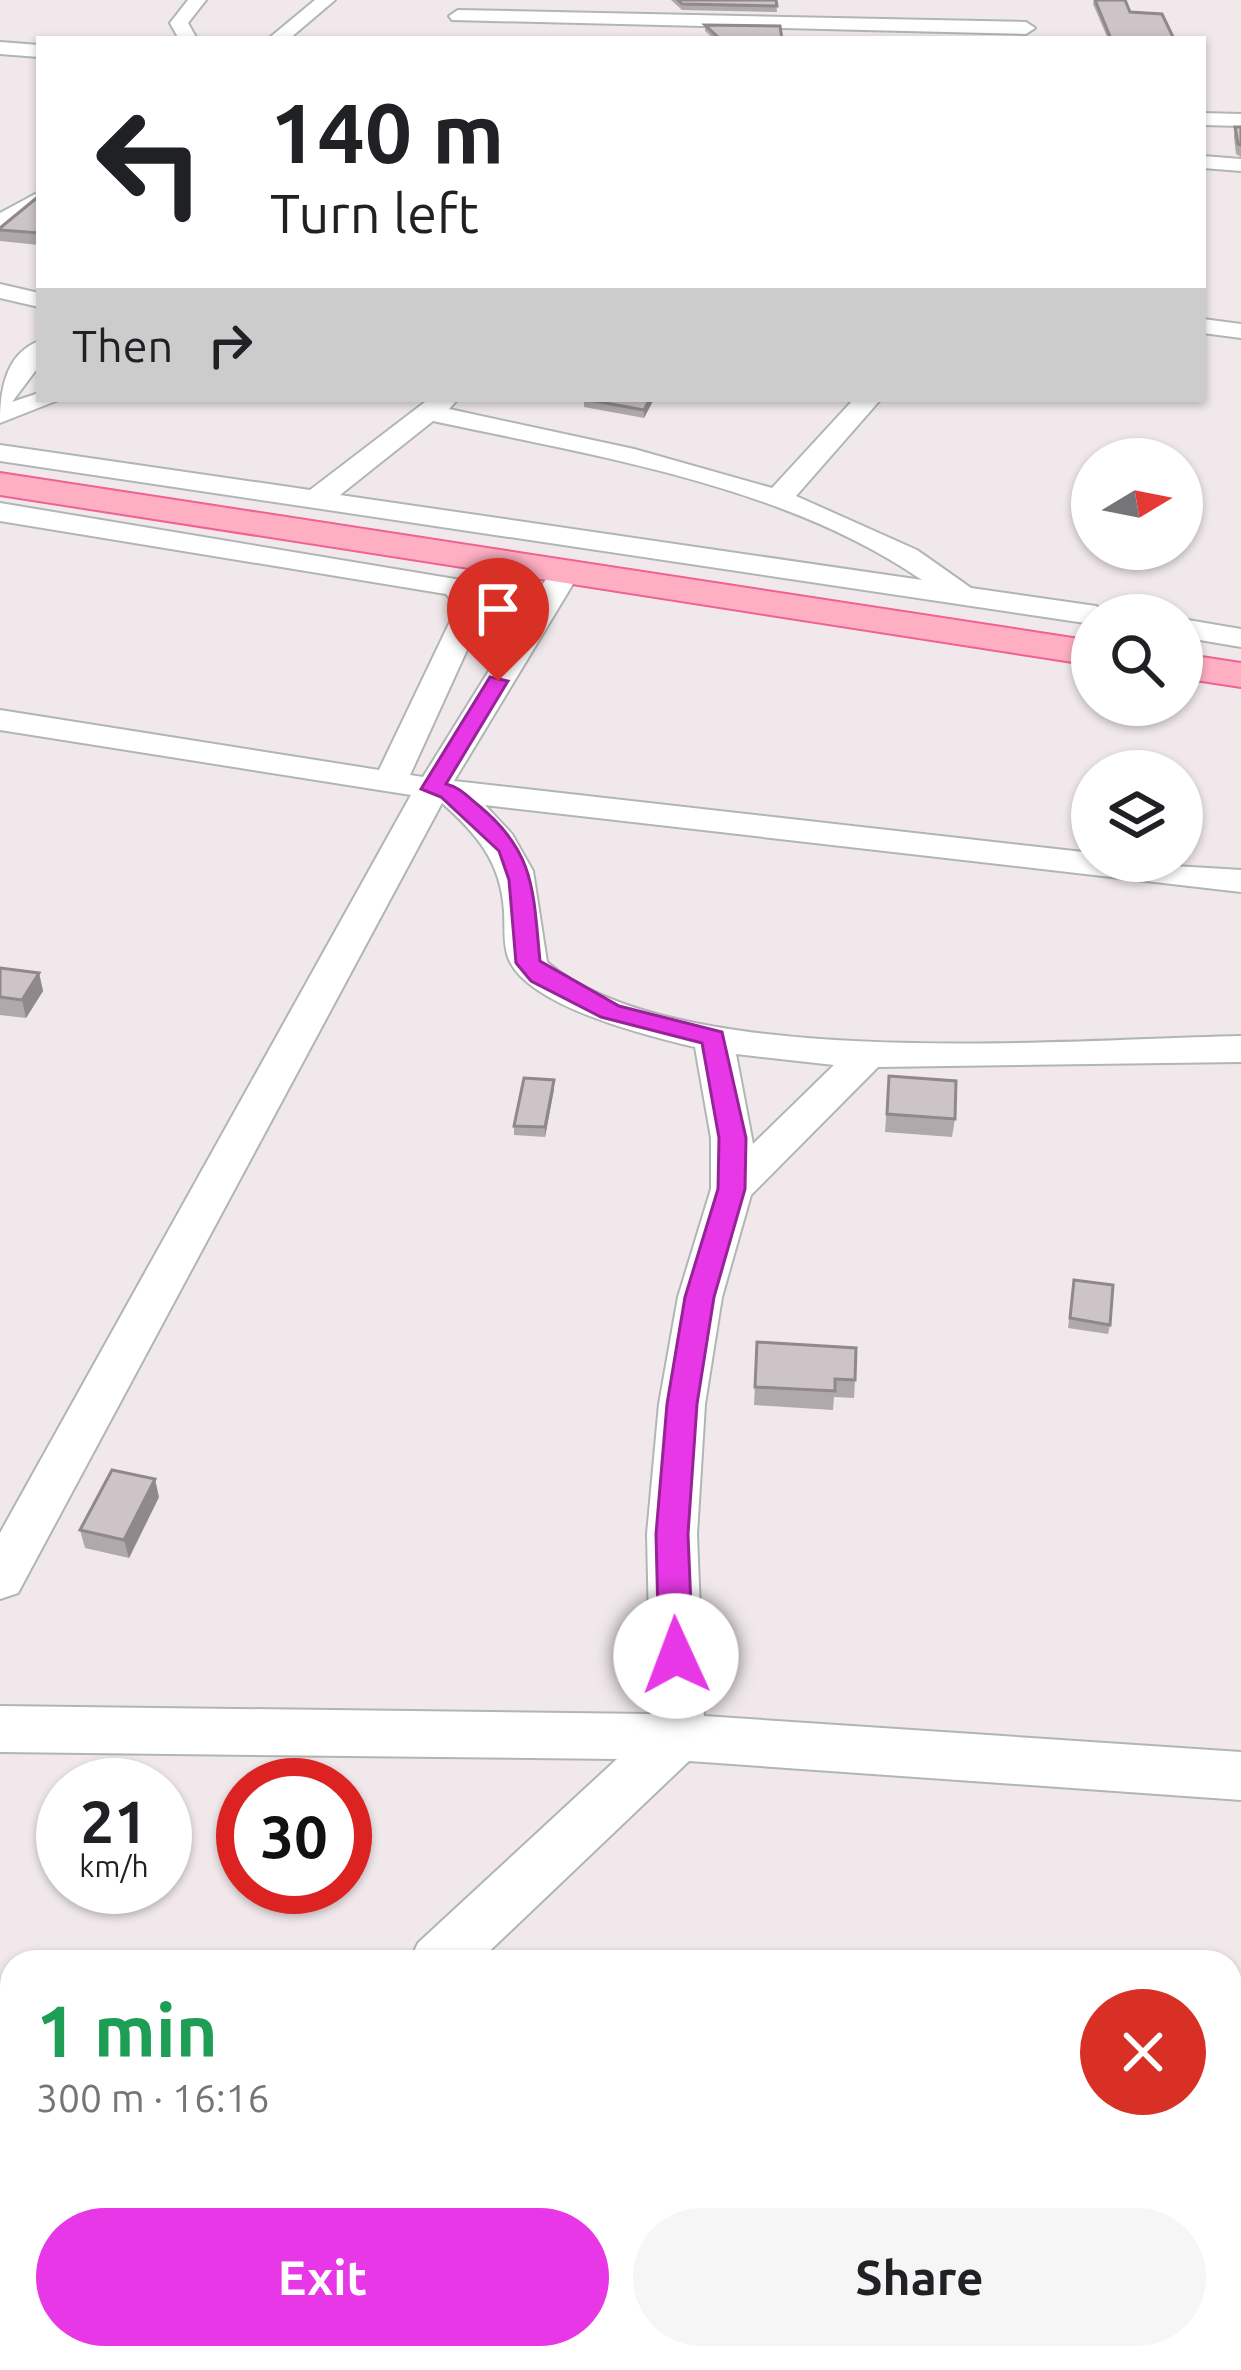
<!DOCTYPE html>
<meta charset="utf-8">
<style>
:root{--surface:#fff;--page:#f6f6f6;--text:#202124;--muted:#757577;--accent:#e737e6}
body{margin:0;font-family:Ubuntu,sans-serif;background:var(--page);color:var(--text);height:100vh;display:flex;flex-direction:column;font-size:45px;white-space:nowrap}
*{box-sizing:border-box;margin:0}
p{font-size:39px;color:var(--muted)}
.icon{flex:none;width:66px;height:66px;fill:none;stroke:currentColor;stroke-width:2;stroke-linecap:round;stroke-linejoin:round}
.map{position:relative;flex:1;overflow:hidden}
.side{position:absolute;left:0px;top:1950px;width:1242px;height:420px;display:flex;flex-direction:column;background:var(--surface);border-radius:36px 36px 0 0;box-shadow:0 3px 9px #0004}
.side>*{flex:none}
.hud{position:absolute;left:36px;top:36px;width:1170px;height:366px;border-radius:0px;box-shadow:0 3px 9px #0004;background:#fff;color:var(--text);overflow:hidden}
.needle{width:78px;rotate:80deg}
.fabs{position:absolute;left:1071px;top:438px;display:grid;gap:24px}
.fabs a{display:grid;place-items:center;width:132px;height:132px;border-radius:50%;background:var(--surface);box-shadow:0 3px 9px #0004;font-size:60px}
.speed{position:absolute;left:36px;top:1758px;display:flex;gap:24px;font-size:60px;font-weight:700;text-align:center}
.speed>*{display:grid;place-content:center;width:156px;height:156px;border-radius:50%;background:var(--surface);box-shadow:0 3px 9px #0004;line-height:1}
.speed small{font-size:30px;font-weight:400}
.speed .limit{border:18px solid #d22;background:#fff;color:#111}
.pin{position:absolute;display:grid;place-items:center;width:102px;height:102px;color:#fff;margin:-123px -51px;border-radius:50% 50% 50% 0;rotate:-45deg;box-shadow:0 0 12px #0007}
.pin .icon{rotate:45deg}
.me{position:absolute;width:132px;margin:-66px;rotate:358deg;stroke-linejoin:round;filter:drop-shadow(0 0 9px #0008)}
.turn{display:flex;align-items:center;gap:42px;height:252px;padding:0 36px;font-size:54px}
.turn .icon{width:156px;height:156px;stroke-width:2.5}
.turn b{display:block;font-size:84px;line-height:102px}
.then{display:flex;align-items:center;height:114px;padding:0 36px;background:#0003;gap:24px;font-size:45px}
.round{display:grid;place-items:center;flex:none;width:126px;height:126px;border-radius:63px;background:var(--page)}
.headline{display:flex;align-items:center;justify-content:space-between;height:204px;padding:0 36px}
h1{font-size:72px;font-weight:700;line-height:90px;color:#1e9e55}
.button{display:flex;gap:24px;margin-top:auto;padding:24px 36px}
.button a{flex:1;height:138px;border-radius:72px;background:var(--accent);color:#fff;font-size:48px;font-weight:700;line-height:138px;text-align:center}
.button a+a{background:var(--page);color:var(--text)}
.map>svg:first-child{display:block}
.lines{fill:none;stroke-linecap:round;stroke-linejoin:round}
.minor-casing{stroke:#b0b6b4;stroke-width:4}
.major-casing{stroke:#f06194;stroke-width:4}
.minor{fill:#fff;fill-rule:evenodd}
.major{fill:#feafc2;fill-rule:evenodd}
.wall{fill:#afa9ab}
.shaded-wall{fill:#8f898b}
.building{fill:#ccc4c7;stroke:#8f898b;stroke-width:3}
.route{fill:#e737e6;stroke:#962496;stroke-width:3}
</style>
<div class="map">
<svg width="1241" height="2370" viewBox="0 0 1241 2370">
<rect width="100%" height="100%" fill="#f0e8ea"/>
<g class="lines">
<g class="minor-casing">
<path id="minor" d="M188 0H206L188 23 197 39H179L170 23Z
M315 0H335L289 39H268Z
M458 10 1026 22 1035 28 1026 34 452 20 449 16Z
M0 42 39 45V57L0 54Z
M1203 113 1241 114V126L1203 125Z
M1203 156 1241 159V171L1203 168Z
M39 192V208L0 229V213Z
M0 284 39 293V307L0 298Z
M1203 319 1241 324V338L1203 333Z
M39 341V366L12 402 39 393V399H61L0 423C0 391 5 354 39 341Z
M429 399H458L449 409 634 449 772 488 854 399H881L796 496 917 550 971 588 1096 606 1111 615H1092V624L0 461V445L310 490ZM433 421C596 456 784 485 922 580L340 495Z
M0 503 467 581 487 606 410 775 423 777 549 574 564 565 579 574 454 781 1092 853V861L1241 870V892L485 805 512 834 533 871 547 962C677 1074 1071 1039 1241 1036V1062L878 1067 751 1195 722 1297 705 1404 697 1534 704 1716 1241 1752V1800L689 1761 478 1962H409L418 1943 617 1759 0 1752V1706L651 1714 647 1534 659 1404 678 1297 711 1189V1138L695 1047C648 1036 525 1006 508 957 503 943 505 926 504 911 501 862 477 834 442 803L18 1593 0 1599V1533L411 795 0 730V710L379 770 457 607 446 594 0 521ZM736 1054 834 1065 753 1144Z
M1182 619 1241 629V647L1182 637Z
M12 2333V2358H65L60 2370H0V2343Z"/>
</g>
<g class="major-casing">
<path id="major" d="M0 473 1092 641V665L0 495Z
M1182 654 1241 663V687L1182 678Z"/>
</g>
<use href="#minor" class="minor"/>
<use href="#major" class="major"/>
</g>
<path class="wall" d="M671 0H776L777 12 682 10Z
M1094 0H1125L1130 12 1174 39H1108L1093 4Z
M705 25 782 39H714L705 31Z
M1235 127H1241V157L1236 154 1234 137Z
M39 196V245L0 241V228Z
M584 399H654L644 418 584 407Z
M0 968 39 973 43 991 26 1018 0 1015Z
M889 1076 955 1119 952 1137 885 1132Z
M554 1089 545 1137 514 1135V1126Z
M1074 1280 1110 1325 1108 1334 1068 1328Z
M757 1342 855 1380 854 1398 834 1397 833 1410 754 1405Z
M159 1497 129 1558 85 1548 80 1530Z"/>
<path class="shaded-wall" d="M650 399H654L644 418V410Z
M39 973 43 991 26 1018 22 1000Z
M554 1080V1089L545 1137V1127Z
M155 1479 159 1497 129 1558 124 1540Z"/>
<path class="building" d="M678 0H776L777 6 682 4Z
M1095 0H1125L1130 12 1162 14 1174 39H1111Z
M705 25 780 26 782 39 719 38Z
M1235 127H1241V145L1238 144Z
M39 196V233L0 230V228Z
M584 399H650L644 410Z
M0 968 39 973 22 1000 0 997Z
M889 1076 956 1081 955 1119 887 1114Z
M524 1078 554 1080 545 1127 514 1126Z
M1074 1280 1113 1285 1110 1325 1070 1318Z
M757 1342 856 1348 855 1380 835 1379V1391L755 1387Z
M112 1470 155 1479 124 1540 80 1530Z"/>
<path class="route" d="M490 677 508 681 446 784C459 787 467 796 478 805 536 852 533 892 540 961L619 1006 722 1032 746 1138 745 1189 714 1297 697 1404 688 1534 693 1656 688 1666H664L659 1656 656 1534 667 1404 685 1297 718 1189 719 1138 702 1043 601 1017 531 981 516 963 509 880 499 851 441 797 421 789Z"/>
</svg>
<div class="fabs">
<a><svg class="needle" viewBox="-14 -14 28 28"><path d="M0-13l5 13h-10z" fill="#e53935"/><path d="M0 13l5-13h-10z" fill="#757577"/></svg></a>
<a><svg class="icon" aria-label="search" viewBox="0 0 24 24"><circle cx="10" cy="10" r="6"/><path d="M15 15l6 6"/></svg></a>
<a><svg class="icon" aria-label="layers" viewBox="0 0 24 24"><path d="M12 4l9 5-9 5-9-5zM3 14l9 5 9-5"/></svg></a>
</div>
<div class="speed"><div>21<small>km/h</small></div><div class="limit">30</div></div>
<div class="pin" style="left:498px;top:681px;background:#d93025"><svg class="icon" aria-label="arrive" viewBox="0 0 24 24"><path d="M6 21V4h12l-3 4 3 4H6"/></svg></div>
<svg class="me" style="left:676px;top:1656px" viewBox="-20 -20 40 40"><circle r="19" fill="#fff"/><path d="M0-13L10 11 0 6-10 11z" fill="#e737e6"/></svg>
<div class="hud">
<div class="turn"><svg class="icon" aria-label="left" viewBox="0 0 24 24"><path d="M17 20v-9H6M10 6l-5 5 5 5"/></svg><div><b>140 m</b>Turn left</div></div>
<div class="then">Then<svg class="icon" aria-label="right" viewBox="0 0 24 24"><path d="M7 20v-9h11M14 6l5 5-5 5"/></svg></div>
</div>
<section class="side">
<div class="headline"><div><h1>1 min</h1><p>300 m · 16:16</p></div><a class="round" style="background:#d93025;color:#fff"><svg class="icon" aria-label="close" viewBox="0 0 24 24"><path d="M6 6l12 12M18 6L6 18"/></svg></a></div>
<div class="button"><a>Exit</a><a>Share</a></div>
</section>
</div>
